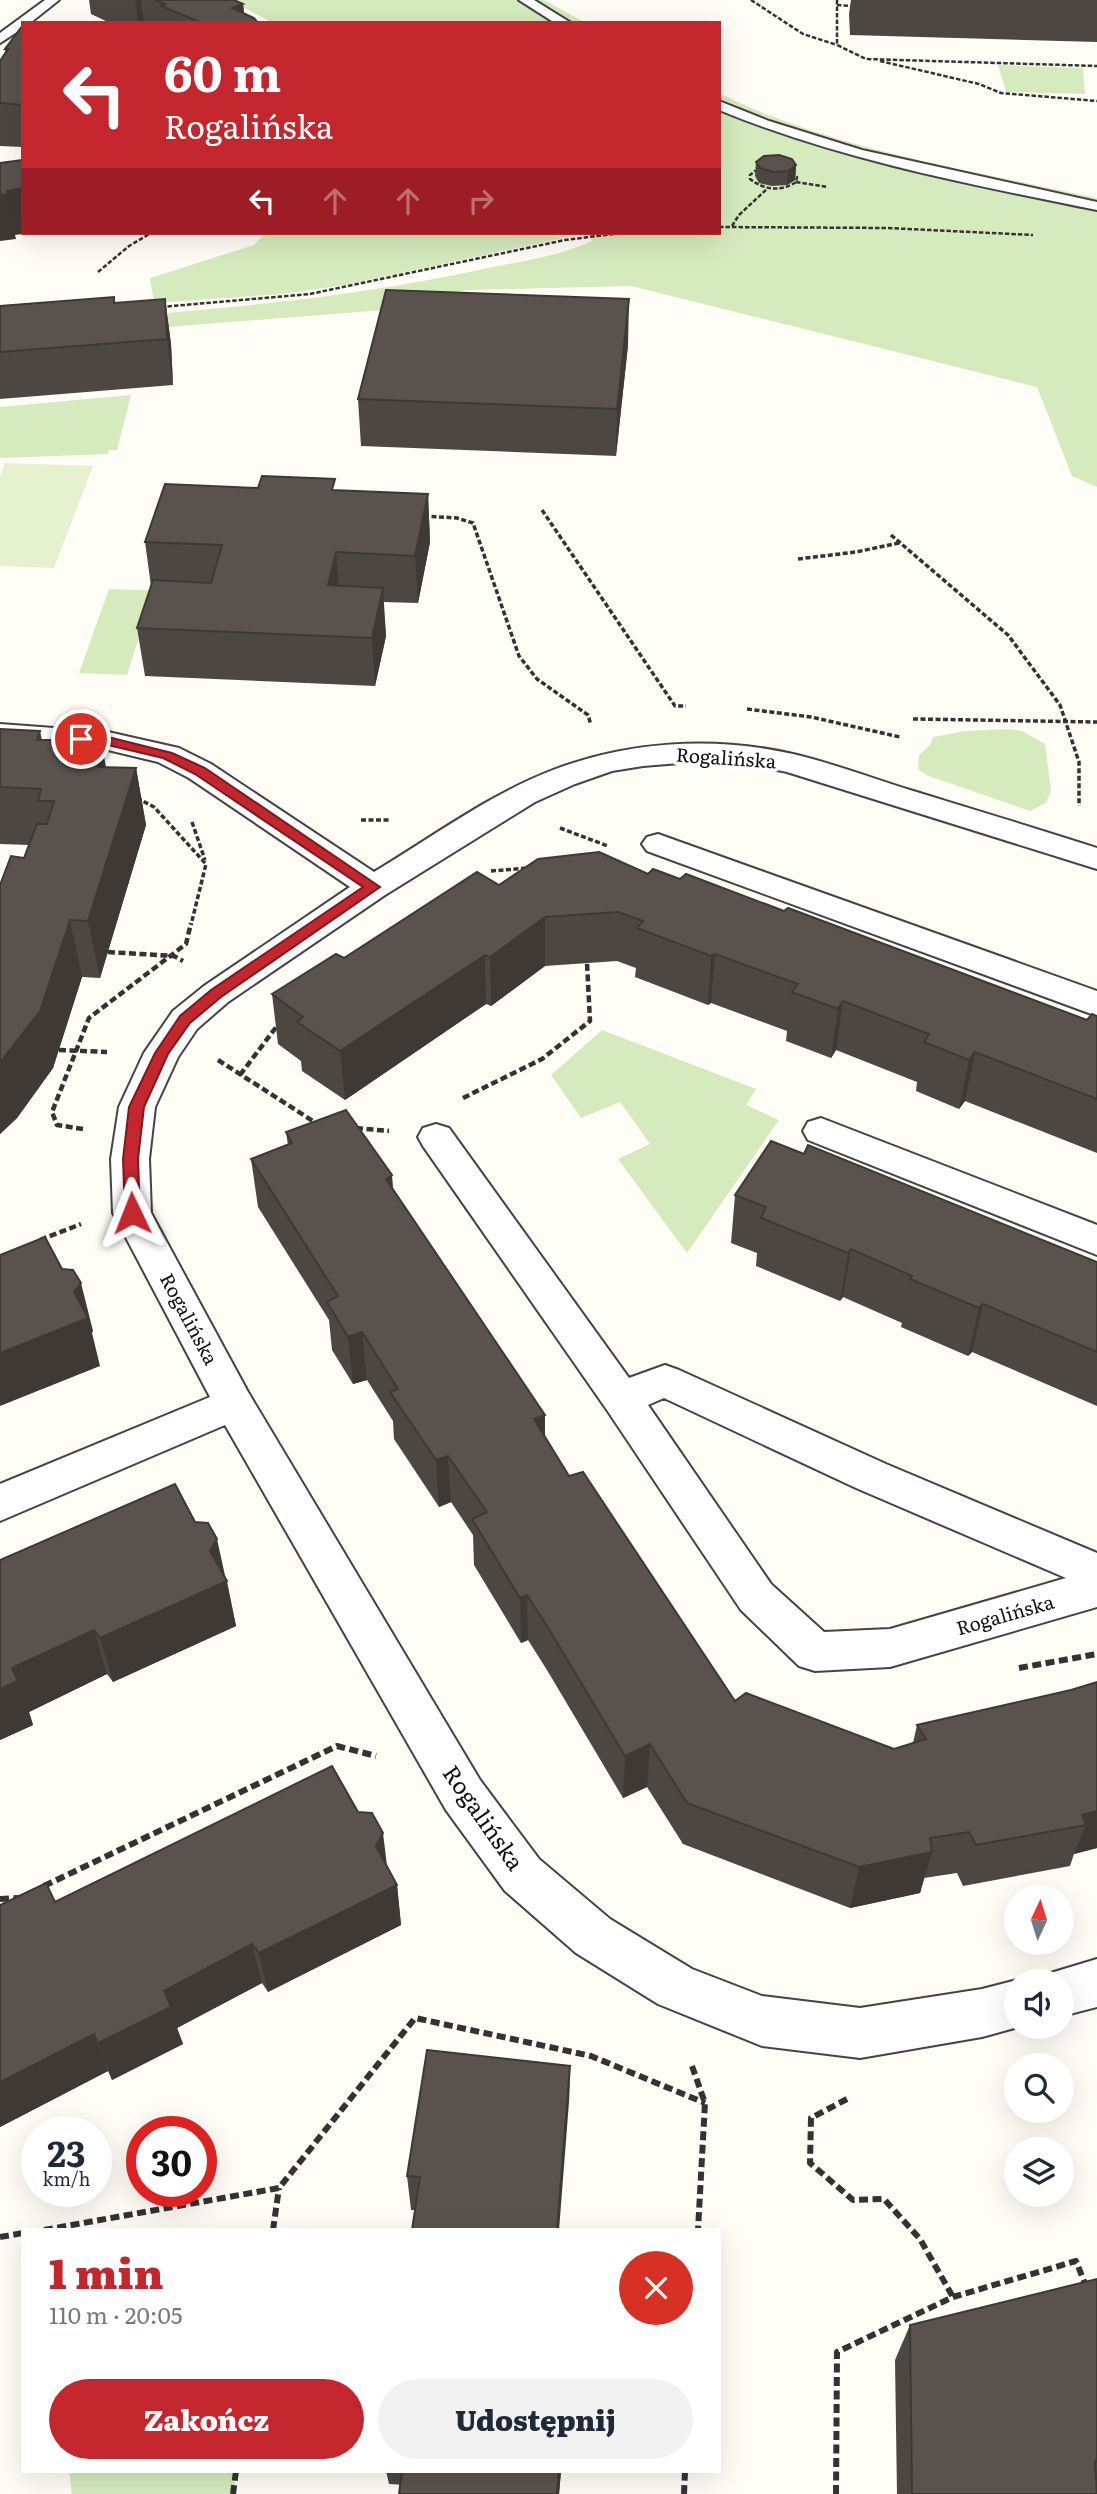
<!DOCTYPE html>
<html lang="pl">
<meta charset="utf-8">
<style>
:root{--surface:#fff;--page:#f2f2f3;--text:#1f2937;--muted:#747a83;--accent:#c4262e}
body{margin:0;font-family:Literata,serif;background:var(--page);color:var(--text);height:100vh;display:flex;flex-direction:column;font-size:26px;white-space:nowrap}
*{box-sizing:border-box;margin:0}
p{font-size:23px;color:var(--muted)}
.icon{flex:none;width:38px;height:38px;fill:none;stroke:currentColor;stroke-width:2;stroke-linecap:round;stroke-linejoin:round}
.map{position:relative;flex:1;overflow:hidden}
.side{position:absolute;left:21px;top:2228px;width:700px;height:245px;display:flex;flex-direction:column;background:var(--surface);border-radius:0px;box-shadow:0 7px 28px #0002}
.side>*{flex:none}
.guide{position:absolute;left:21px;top:21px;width:700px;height:214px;border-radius:0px;box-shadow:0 7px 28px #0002;background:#c4262e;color:#fff;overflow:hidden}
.needle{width:46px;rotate:4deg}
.fabs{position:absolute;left:1004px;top:1885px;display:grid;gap:14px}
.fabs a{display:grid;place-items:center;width:70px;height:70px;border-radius:50%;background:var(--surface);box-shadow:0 7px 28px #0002;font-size:35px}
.speed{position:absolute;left:21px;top:2116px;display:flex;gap:14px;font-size:35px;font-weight:700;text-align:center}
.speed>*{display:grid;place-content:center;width:91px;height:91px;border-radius:50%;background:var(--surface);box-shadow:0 7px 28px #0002;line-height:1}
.speed small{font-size:18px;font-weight:400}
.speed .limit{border:10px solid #d22;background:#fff;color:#111}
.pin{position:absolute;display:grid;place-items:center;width:60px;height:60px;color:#fff;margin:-30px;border:4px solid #fff;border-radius:50%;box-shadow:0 2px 7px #0007}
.me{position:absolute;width:77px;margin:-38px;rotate:358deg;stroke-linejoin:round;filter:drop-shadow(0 0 5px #0008)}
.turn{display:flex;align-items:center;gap:24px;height:147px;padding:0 28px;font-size:32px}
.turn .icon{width:91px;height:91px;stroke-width:2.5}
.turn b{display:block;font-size:49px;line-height:60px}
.lanes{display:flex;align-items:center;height:66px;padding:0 28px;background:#0003;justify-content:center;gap:35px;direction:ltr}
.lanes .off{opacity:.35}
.round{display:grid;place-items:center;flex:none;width:74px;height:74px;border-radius:37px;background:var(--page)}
.head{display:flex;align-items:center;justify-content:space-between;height:119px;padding:0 28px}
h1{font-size:42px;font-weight:800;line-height:52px;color:var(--accent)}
.button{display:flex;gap:14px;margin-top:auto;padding:14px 28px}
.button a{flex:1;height:80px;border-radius:42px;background:var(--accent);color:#fff;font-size:28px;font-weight:800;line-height:80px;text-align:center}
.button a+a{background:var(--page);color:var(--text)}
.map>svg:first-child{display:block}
.green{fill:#d5ebbd}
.pitch{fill:#e6f2cf}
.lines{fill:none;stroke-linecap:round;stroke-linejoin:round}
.service-casing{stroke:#444;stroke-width:4}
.minor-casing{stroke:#444;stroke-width:4}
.path-far3{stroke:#333;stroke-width:2.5;stroke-dasharray:4.5 2;stroke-linecap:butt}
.path-far2{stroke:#333;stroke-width:3.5;stroke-dasharray:5 2.5;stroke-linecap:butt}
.path-far1{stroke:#333;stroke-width:4.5;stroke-dasharray:7 3.5;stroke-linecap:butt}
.path{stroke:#333;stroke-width:6;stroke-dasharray:9 4.5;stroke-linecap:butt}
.service{fill:#fff;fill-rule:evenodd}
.minor{fill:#fff;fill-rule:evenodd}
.wall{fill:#4d4742}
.shaded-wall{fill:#3f3936}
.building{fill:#5a524d;stroke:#3f3936;stroke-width:2}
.route{fill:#c4262e;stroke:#7f191e;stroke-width:2}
.labels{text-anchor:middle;stroke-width:7;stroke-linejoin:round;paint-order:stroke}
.street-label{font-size:19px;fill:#111;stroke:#fff}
.near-street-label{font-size:23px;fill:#111;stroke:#fff}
</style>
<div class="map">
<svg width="1097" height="2494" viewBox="0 0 1097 2494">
<rect width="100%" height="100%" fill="#fffdf5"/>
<path class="green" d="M229 0H544L586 23H273Z
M998 65 1083 68 1085 94 1006 92Z
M719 93C836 151 971 170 1097 198V487L1072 476 1037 387 631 286 466 290 384 310 156 328 155 314C264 305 371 293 479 270 516 262 558 257 592 241L587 233 345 285 282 294 154 303 150 278 254 245 265 233H719Z
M131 395 117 450H109L108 454 0 458V407Z
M109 589 228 593 142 628 127 675 79 673Z
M1009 729 1022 731 1045 744 1051 791 1046 803 1030 811 926 775 918 769 919 755 930 745 933 737 965 731Z
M602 1030 756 1089 746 1105 779 1120 687 1253 618 1159 650 1144 620 1102 581 1118 551 1075Z
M69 2471H236L233 2494H72Z"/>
<path class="pitch" d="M5 463 93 466 54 568 0 566V476Z"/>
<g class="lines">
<g class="service-casing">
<path id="service" d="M45 0H59L30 23H23V28L0 43V33Z
M519 0H534L571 23H555Z
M719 101 769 121 862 150 1097 202V210C969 184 841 160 719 110Z"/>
</g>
<g class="minor-casing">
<path id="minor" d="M0 724 108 732 179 748 211 764 374 872C432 837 490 794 553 770 629 741 714 736 793 754 832 763 871 778 910 790 972 809 1035 828 1097 848V869L787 772 748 764 692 762 643 766 612 771 575 784 535 802 385 895 228 1002 197 1029 178 1057 155 1107 149 1159 151 1213 248 1392 480 1780 539 1859 610 1919 692 1969 762 1996 860 2008 982 1989 1017 1980 1020 1981H1017V2026H1022L982 2037 860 2058 762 2046 658 2004 576 1953 505 1891 446 1810 225 1425 0 1521V1484L210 1397 113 1213 111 1159 119 1107 144 1053 173 1011 204 986 350 887 189 778 158 762 108 750 0 742Z
M658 834 1097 991V1016L647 851 642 844 647 837Z
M821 1118 1097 1225V1255L808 1140 803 1131 808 1122Z
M436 1124 449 1128 629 1378 665 1365 679 1370 886 1464 1097 1553V1607L890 1667 815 1671 799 1666 741 1610 607 1410 423 1146 418 1137 423 1128ZM664 1398 856 1488 1066 1578 890 1629 824 1632 771 1584 648 1405Z
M1097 1959V2007L1062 2016V1981H1042L1044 1975Z"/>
</g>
<path class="path-far3" d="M751 0 803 34 837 45
M837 0V45L866 59 1097 66
M837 5 853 6
M880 61 979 84 1001 93 1097 101
M773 167 793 172 797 177 796 182C781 192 764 190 750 179V175L755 171Z
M796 182 828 187
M732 226 739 215 768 188
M719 227 888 228 1033 235
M98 272 129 246 151 233
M161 307 310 294 565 240 621 233"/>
<path class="path-far2" d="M542 510 675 706H686
M424 516 457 518 473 523 519 656 537 679 588 715 591 725
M891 535 1008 635 1060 705 1079 762V806
M798 559 856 552 899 543
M747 709 811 717 900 737
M913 719 1097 722
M137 798 154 807 206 864 191 925
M361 820H391
M192 822 205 860
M560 828 608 846
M491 871 528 868"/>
<path class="path-far1" d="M108 952 174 956 183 961
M59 1050 107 1052
M218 1060 316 1123
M240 1075 280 1022
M463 1098 542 1059 590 1021 587 963
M356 1128 389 1131
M83 1129 57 1125 52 1112 89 1018 186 944 191 923
M40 1240 81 1224"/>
<path class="path" d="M1019 1668 1097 1654
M44 1886 337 1746 376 1756
M0 1899 20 1898
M692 2066 705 2103 698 2230
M847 2099 811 2118 810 2163 853 2200 884 2199 920 2239 953 2297
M44 2230 279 2188 415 2018 591 2056 705 2103
M273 2230 279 2188
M0 2237 23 2233
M233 2494 236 2471
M684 2494 685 2471
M836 2494 837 2352 953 2297 1076 2261 1086 2286"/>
<use href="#service" class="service"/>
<use href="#minor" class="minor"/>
</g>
<path class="wall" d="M89 0H234L243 4 244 13 258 23H110L91 14Z
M851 0H1097V42L850 35 849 14Z
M23 25V147L0 146V61L5 53V49Z
M756 162 796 165 795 180 787 185 772 186 759 183 755 176Z
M165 299 171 344 173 385 0 399V306L115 303Z
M628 345 616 456 361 446 358 399Z
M336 490 428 494 430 542 418 603 383 602 386 636 375 686 145 676 137 628 151 586 145 542Z
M0 729 42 740H78L81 751 103 752 106 767 136 768 146 825 100 978 82 977 53 1068 17 1118 0 1134V885L24 858 29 845 0 844Z
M648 874 680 879 784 911 1087 1020 1097 1016V1153L965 1101 959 1109 916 1091 917 1082 836 1050 831 1058 786 1041 787 1031 711 1003 708 1005 635 977 636 968 617 961 545 966 491 1006 486 1004 345 1100 302 1071 301 1061 278 1044 272 994 344 958 499 885Z
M286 1132 394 1190 545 1415V1436L569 1476 735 1701 894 1749 913 1743 917 1725 1071 1690 1097 1848 1074 1854 1070 1866 963 1886 957 1873 924 1878 920 1893 850 1908 683 1844 647 1787 623 1798 547 1670 528 1640 521 1643 474 1565 473 1535 451 1502 439 1507 394 1439 393 1421 367 1380 353 1384 332 1350 329 1320 258 1207 251 1159 288 1145Z
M804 1154 1097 1262V1406L972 1352 968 1356 901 1327 902 1323 843 1297 840 1301 756 1266 757 1253 731 1243 735 1195Z
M0 1560 225 1578 227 1581 236 1626 113 1682 107 1674 29 1712 33 1725 0 1740Z
M387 1867 397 1885 401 1925 268 1992 262 1983 177 2028 183 2044 112 2080 108 2071 0 2127 55 1902Z
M570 2066 569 2102 415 2210H411L407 2176Z
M1097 2279V2494H897L895 2360 910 2325Z
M386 2471H561L559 2494 389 2484Z"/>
<path class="shaded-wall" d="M135 0H141L144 23H138Z
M243 4 245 23 232 8Z
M796 165 795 180 787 185 788 171Z
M23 188V233H29L15 235 16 239 0 241V195L7 191Z
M165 299 171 344 173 385 167 339Z
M629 299 628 345 616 456 617 409Z
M428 494 430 542 418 603 415 556Z
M336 552 340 600 328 585Z
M383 588 386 636 375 686 372 638Z
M40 731 52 788 37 740Z
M78 740 89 797 75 751Z
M103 752 113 809 98 767Z
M136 768 146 825 100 978 88 921Z
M545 917V966L491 1006 490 957Z
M70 920 82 977 53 1068 17 1118 0 1134V1063Z
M715 954 711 1003 708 1005 711 956Z
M485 955 486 1004 345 1100 340 1051Z
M843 1001 836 1050 831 1058 838 1009Z
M975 1052 965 1101 959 1109 969 1060Z
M392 1175 396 1224 386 1179Z
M851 1249 843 1297 840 1301 848 1253Z
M81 1283 93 1331 92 1333 100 1366 0 1406V1353L74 1292Z
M983 1304 972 1352 968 1356 979 1308Z
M362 1332 367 1380 353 1384 348 1337Z
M545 1415V1462L534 1419Z
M448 1456 451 1502 439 1507 436 1460Z
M217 1539 236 1626 113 1682 100 1638 210 1551Z
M527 1595 528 1640 521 1643 520 1598Z
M94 1630 107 1674 29 1712 33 1725 0 1740V1689L12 1668Z
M650 1744 647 1787 623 1798 625 1756Z
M1097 1811V1848L1074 1854 1086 1825 1082 1815Z
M383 1833 388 1874 376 1846Z
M932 1852 920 1893 850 1908 859 1867Z
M397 1885 401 1925 268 1992 259 1953Z
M252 1944 262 1983 177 2028 183 2044 112 2080 98 2043 164 1991Z
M94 2034 108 2071 0 2127V2082Z
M570 2066 569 2102 559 2230H557Z
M559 2471H561L559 2494H557Z"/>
<path class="building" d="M155 0H234L243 4 232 8 254 18 258 23H202L161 6 165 4Z
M23 25V105L0 103V61L8 49H5Z
M779 155 792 159 796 165 788 171 773 172 760 168 756 162 764 156Z
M23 160V188L7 191 8 194 0 195V163Z
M386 290 629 299 617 409 358 399Z
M114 297V303L165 299 167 339 0 352V306Z
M262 476 335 479 332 490 428 494 415 556 336 552 328 585 383 588 372 638 137 628 153 580 211 583 222 545 145 542 165 484 258 488Z
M0 729 40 731 37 740H78L75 751 103 752 98 767 136 768 88 921 70 920 40 1011 0 1063V885L11 856 24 858 37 824H47L54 801H38L41 789 0 787Z
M599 852 648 874 653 869 680 879 686 874 784 911 788 908 1087 1020 1092 1014 1097 1016V1099L975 1052 969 1060 924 1042 929 1034 843 1001 838 1009 792 992 798 984 715 954 711 956 637 928 643 921 618 912 545 917 490 957 485 955 340 1051 297 1022 303 1017 272 994 336 954 344 958 477 872 499 885 538 859Z
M346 1110 392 1175 386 1179 545 1415 534 1419 569 1476 583 1472 735 1701 746 1693 894 1749 926 1739 917 1725 1071 1690 1097 1682V1811L1082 1815 1086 1825 976 1845 969 1832 930 1838 932 1852 859 1867 687 1803 650 1744 625 1756 547 1626 527 1595 520 1598 472 1519 487 1512 448 1456 436 1460 390 1392 398 1389 362 1332 348 1337 327 1302 338 1296 251 1159 292 1143 286 1132Z
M771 1141 804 1154 808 1145 1097 1262V1352L983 1304 979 1308 910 1279 912 1276 851 1249 848 1253 761 1218 766 1207 735 1195Z
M45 1237 62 1269 73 1270 81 1283 74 1292 88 1318 0 1353V1255Z
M175 1484 195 1522 208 1523 217 1539 210 1551 227 1581 100 1638 94 1630 12 1668 18 1681 0 1689V1560Z
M332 1766 358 1812 372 1813 383 1833 376 1846 397 1885 259 1953 252 1944 164 1991 171 2007 98 2043 94 2034 0 2082V1905L46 1883 55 1902Z
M427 2050 570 2066 557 2230H412L420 2177 407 2176Z
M1097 2279V2462L1095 2461 1097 2494H912L910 2325Z
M402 2471H559L557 2494H399Z"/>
<path class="route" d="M81 735 108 737 172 753 205 768 380 887 221 997 190 1023 168 1054 144 1107 138 1159 140 1213 132 1219 125 1213 123 1159 129 1107 155 1053 180 1016 211 990 363 887 195 774 163 758 108 745 76 742V736Z"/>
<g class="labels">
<g class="street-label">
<text transform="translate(726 758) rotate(4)" y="7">Rogalińska</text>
<text transform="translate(189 1319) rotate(62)" y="7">Rogalińska</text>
<text transform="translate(1005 1615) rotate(-16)" y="7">Rogalińska</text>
</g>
<g class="near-street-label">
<text transform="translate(483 1818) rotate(55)" y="8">Rogalińska</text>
</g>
</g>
</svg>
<div class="fabs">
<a><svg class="needle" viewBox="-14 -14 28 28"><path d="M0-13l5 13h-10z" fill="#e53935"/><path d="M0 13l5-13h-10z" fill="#747a83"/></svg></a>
<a><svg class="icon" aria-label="sound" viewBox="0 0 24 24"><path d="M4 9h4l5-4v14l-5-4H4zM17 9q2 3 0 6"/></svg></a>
<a><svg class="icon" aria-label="search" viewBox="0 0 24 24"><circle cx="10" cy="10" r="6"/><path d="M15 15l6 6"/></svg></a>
<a><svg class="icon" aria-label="layers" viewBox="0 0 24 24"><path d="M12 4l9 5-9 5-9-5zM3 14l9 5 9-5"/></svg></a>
</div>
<div class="speed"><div>23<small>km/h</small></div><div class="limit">30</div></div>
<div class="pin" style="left:81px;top:739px;background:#d93025"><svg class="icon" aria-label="arrive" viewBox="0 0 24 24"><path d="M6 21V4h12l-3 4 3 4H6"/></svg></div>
<svg class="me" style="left:132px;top:1213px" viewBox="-20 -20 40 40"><path d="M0-17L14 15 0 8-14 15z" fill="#c4262e" stroke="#fff" stroke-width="4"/></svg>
<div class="guide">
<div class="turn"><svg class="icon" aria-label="left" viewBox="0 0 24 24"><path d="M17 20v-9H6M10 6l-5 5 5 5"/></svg><div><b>60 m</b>Rogalińska</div></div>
<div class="lanes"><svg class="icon" aria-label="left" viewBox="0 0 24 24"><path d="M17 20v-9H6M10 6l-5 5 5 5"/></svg><svg class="icon off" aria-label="ahead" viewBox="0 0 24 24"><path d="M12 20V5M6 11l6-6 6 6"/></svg><svg class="icon off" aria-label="ahead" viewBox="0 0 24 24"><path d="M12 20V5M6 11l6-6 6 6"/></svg><svg class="icon off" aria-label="right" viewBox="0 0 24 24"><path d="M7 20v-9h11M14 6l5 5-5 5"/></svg></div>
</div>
<section class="side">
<div class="head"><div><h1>1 min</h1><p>110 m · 20:05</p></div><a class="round" style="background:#d93025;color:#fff"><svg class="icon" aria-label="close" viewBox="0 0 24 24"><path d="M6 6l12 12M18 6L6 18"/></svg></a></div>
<div class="button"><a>Zakończ</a><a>Udostępnij</a></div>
</section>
</div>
